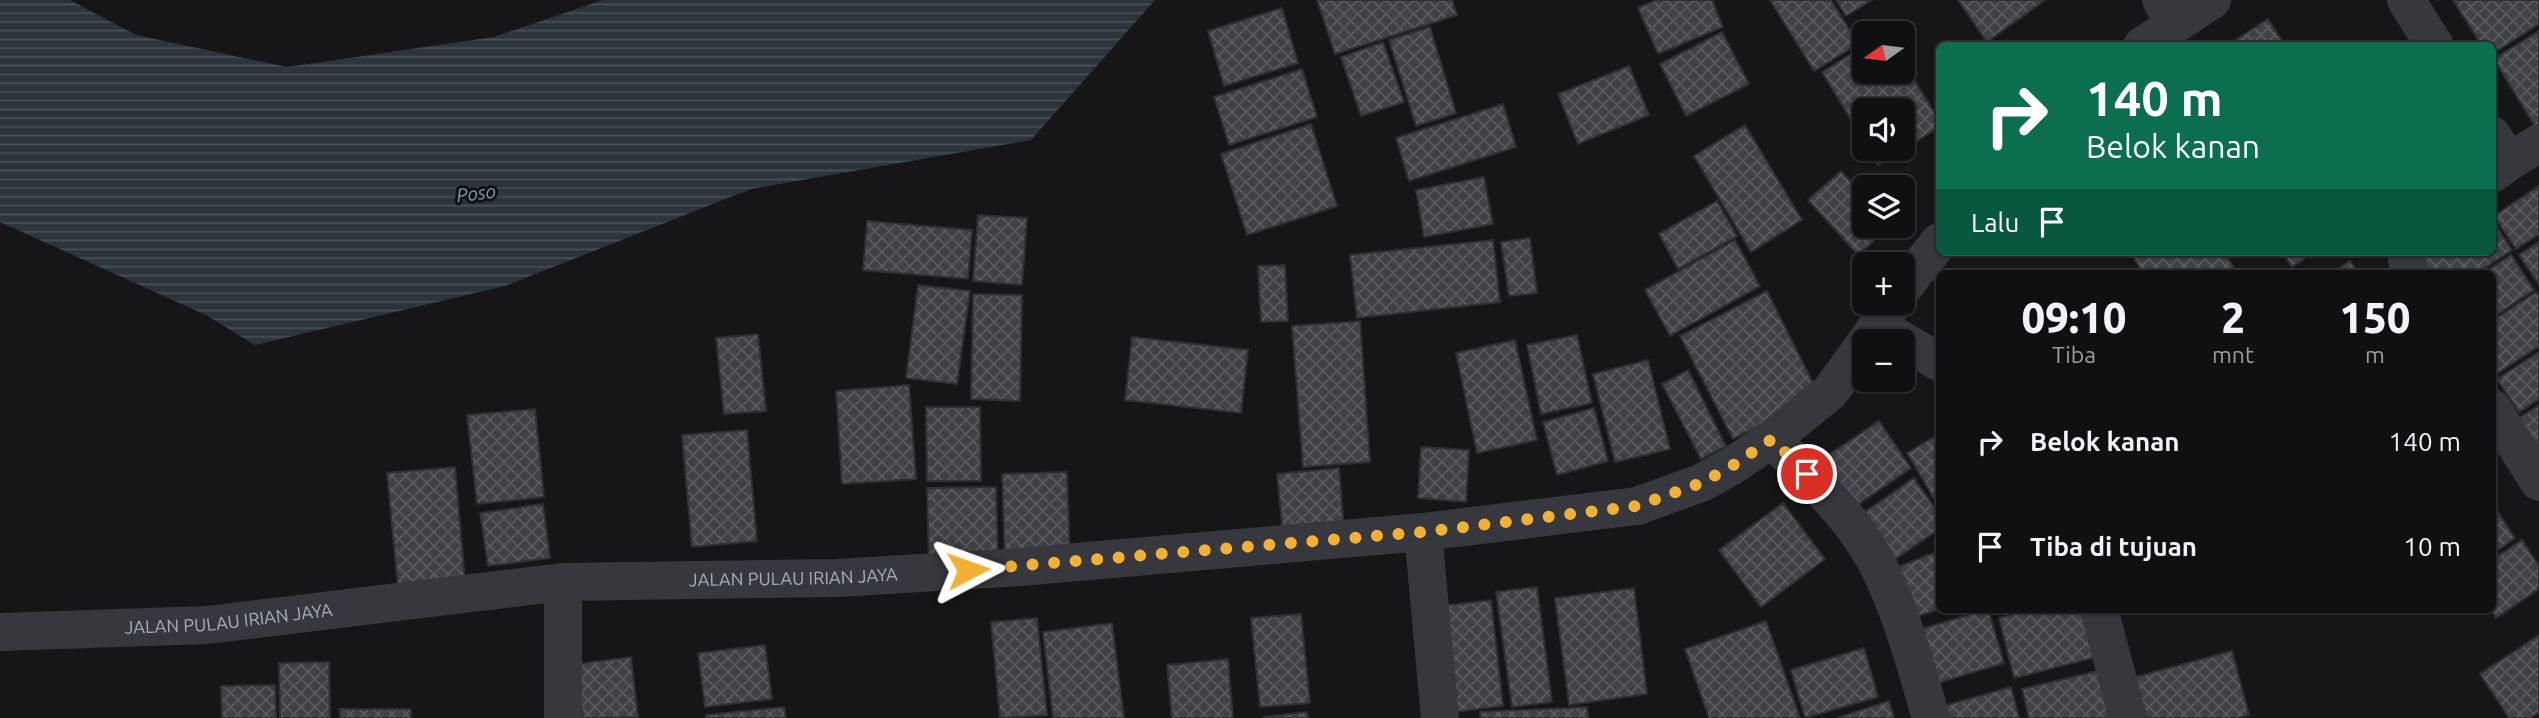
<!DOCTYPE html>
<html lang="id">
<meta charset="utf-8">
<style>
:root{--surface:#101012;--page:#1e1e20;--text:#f1f3f6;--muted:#9c9d9f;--line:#303032}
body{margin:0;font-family:Ubuntu,sans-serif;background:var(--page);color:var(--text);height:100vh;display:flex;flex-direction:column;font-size:26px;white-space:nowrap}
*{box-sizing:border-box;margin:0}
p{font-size:23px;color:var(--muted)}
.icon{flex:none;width:38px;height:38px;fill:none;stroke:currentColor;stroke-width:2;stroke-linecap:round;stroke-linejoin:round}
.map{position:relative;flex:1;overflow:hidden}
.panel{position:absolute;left:1936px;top:270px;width:560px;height:343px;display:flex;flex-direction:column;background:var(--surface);border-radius:10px;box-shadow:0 2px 5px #0004,0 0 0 2px var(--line)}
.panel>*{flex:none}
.top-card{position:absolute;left:1936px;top:42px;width:560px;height:214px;border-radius:10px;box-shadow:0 2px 5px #0004,0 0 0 2px var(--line);background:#0b6e4f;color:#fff;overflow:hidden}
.needle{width:46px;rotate:256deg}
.tools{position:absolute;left:1852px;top:21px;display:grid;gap:14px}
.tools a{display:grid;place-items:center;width:63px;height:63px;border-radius:10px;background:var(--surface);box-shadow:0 2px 5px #0004,0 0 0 2px var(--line);font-size:35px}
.pin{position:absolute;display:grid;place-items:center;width:60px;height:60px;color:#fff;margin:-30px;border:4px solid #fff;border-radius:50%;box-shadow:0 2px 7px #0007}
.me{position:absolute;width:77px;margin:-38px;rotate:86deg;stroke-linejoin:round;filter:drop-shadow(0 0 5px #0008)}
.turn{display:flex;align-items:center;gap:24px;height:147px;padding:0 35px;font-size:32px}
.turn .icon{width:91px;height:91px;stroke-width:2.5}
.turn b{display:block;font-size:49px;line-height:60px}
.then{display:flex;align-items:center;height:66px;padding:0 35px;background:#0003;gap:14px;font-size:26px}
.eta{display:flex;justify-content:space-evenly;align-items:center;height:119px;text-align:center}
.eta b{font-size:42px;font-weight:800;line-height:49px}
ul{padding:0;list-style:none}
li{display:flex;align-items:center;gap:21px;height:105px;padding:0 35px}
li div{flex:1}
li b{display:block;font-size:26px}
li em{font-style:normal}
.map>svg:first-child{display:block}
.water{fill:url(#water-rules)}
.building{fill:url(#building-cross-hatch);stroke:#303034;stroke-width:2}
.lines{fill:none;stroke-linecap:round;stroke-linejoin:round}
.minor{stroke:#37383d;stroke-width:38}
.tertiary{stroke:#37383d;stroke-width:38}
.route{stroke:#f2b134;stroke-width:12;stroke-dasharray:0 21.6}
.labels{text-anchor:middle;stroke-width:6;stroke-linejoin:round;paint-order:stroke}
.street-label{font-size:18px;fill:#a8adb8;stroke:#111113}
.water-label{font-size:19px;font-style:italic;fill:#7f9bb3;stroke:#111113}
</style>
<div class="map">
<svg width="2539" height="718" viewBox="0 0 2539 718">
<defs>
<pattern id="water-rules" width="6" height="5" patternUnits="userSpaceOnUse" patternTransform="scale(1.75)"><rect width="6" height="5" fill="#2c353c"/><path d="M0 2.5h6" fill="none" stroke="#485056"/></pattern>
<pattern id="building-cross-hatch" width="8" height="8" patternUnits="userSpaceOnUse" patternTransform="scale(1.75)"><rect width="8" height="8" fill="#404145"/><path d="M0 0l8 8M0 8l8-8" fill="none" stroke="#595a5e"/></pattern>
</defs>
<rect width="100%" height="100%" fill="#161618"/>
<path class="water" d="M0 0H70L136 35 287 67 494 37 603 0H1155L1031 140 751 189 505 286 255 345 206 315 0 222Z"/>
<path class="building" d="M1317 0H1452L1457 15 1335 54Z
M1656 0H1712L1723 27 1658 54 1638 8Z
M1770 0H1831L1858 44 1814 71Z
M1836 0H1872L1846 16Z
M1958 0H2045L1987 42Z
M2453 0H2539V24L2492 54V46H2482Z
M1282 8 1298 63 1224 86 1208 31Z
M2268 19 2285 46H2233L2231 43Z
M1430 27 1456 113 1416 126 1389 40Z
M2539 31V133L2494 59Z
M1722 32 1749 84 1686 116 1660 64Z
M1383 42 1404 102 1361 116 1341 57Z
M1864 46V72H1902V60L1939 120V127L1878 165 1868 149H1902V110H1864V141L1822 72Z
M1629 66 1649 115 1578 144 1558 94Z
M1302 69 1317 117 1229 145 1214 97Z
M1503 104 1516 147 1409 181 1396 138Z
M1311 124 1337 206 1247 235 1221 154Z
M1745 125 1802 220 1751 252 1694 156Z
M1841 171 1864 196V226H1890L1858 255 1808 200Z
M1484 177 1493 224 1424 237 1416 190Z
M2539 186V234L2516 249 2494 216Z
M1717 201 1737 236 1678 269 1659 234Z
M978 215 1027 218 1022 285 973 281Z
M2492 220 2512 250 2477 273H2423L2416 263 2432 252H2492Z
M867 221 972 230 968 279 863 270Z
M1530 238 1537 293 1509 296 1501 242Z
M1493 240 1500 302 1357 318 1350 255Z
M1735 240 1760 286 1670 336 1645 290Z
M2539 242V285L2519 255Z
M2130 252H2224L2237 273H2143Z
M2282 252H2314L2292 267Z
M2511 255 2534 290 2492 318V273H2483Z
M2350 261 2358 273H2332Z
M1285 265 1288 321 1261 322 1258 266Z
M918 285 970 291 957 384 906 378Z
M1767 291 1819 395 1733 439 1680 336Z
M2536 292 2539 296V346L2498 373 2492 365V321Z
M973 294 1022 295 1020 401 971 399Z
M1360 321 1370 462 1303 467 1292 326Z
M758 334 766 411 724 414 716 338Z
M1577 335 1592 403 1541 414 1527 345Z
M1132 337 1248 350 1241 413 1125 400Z
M1515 340 1537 440 1477 453 1456 353Z
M2539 352V399L2519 412 2497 379Z
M1648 360 1670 449 1615 462 1593 374Z
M1688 370 1726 446 1701 459 1662 384Z
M909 385 916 479 842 484 836 391Z
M2539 405V468L2509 425Z
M926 407H980L981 481H927Z
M1594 408 1608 461 1557 475 1543 422Z
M535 409 544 497 477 504 467 415Z
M1879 421 1911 468 1853 508 1821 460Z
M747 430 757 541 692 547 682 435Z
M1939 434V507L1907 453Z
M1421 447 1469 450 1466 502 1418 498Z
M455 467 465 581 398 588 387 473Z
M1339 468 1344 530 1283 535 1277 474Z
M1067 472 1070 559 1005 560 1002 474Z
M1914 478 1939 514V529L1884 567 1852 521Z
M996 487 998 561 929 564 927 488Z
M1783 503 1825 559 1761 607 1719 550Z
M2492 503 2515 538 2492 554Z
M543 504 550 558 488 566 480 513Z
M2522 540 2539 566V589L2496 618 2491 609 2492 560Z
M1939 551V609L1906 621 1887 571Z
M1537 587 1552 702 1512 707 1496 592Z
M1634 588 1647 694 1569 705 1555 598Z
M1491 600 1503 706 1454 712 1441 606Z
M1988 609 2004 663 1931 685 1915 631Z
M2033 609H2085L2097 657 2014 678 1999 618Z
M1301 614 1310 703 1260 707 1251 618Z
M1037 618 1047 715 1000 718 991 622Z
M1766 621 1800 718H1709L1685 649Z
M1112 623 1124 718H1053L1043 632Z
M2539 635V712L2530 718H2509L2480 674Z
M765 645 772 699 705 707 698 653Z
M1864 648 1878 697 1805 718 1791 670Z
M2232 651 2249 715 2238 718H2139L2128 679Z
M631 657 638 717 583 718 576 664Z
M1228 659 1233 718H1172L1167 665Z
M329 662 330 718H280L279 663Z
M2106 669 2118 718H2029L2022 689Z
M275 685 276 718H222L221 686Z
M2011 687 2019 718H1943L1940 707Z
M1889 701 1894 718H1837Z
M784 707 786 718H706V715Z
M1587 707 1588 718H1481L1480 712Z
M340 709H411V718H340Z
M1307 712 1308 718H1264V717Z"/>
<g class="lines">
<path class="minor" d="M2161 0 2175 24
M2406 0 2435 46
M2492 135 2509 162 2492 174
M2509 162 2539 143
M2406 252 2409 273
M1877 326 1939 362
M2492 408 2539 482
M1772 439C1805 473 1843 507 1868 548 1896 592 1916 666 1931 718
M1423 532 1440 718
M563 582V718
M2099 609 2128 718"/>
<g class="tertiary">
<path d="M2142 46 2212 0"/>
<path d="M1902 289 1939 242"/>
<path d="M1867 341 1893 303"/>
<path id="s1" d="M0 632 207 625 563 582 837 578 1020 567 1423 532 1637 506 1701 483 1732 466 1772 439 1830 392 1864 345"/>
</g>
</g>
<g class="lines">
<path class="route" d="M968 570 1423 532 1637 506 1701 483 1732 466 1772 439 1807 474"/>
</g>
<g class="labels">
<g class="street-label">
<text dy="6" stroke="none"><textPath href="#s1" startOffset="796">JALAN PULAU IRIAN JAYA</textPath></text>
<text dy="6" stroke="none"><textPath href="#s1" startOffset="229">JALAN PULAU IRIAN JAYA</textPath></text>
</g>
<g class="water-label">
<text transform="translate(476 193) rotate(-7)" y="7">Poso</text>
</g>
</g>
</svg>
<div class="tools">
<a><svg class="needle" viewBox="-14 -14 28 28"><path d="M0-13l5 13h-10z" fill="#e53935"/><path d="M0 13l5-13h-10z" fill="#9c9d9f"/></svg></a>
<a><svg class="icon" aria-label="sound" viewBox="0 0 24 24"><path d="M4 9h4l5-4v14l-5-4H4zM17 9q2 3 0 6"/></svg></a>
<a><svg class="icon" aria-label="layers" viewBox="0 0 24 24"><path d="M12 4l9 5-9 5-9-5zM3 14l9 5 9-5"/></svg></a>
<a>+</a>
<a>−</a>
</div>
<div class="pin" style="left:1807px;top:474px;background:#d93025"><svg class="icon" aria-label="arrive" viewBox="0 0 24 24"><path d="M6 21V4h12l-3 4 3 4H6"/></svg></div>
<svg class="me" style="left:968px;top:570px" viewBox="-20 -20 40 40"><path d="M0-17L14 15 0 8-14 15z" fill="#f2b134" stroke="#fff" stroke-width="4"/></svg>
<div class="top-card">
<div class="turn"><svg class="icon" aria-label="right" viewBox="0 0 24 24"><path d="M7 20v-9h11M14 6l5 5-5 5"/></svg><div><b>140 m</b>Belok kanan</div></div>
<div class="then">Lalu<svg class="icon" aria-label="arrive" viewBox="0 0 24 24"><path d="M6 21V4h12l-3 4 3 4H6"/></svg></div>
</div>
<section class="panel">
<div class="eta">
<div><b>09:10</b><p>Tiba</p></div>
<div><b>2</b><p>mnt</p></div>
<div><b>150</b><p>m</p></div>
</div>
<ul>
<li><svg class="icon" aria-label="right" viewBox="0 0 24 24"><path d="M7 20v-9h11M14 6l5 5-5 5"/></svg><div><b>Belok kanan</b></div><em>140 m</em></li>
<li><svg class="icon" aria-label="arrive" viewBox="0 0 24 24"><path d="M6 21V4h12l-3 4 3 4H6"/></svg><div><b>Tiba di tujuan</b></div><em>10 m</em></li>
</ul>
</section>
</div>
